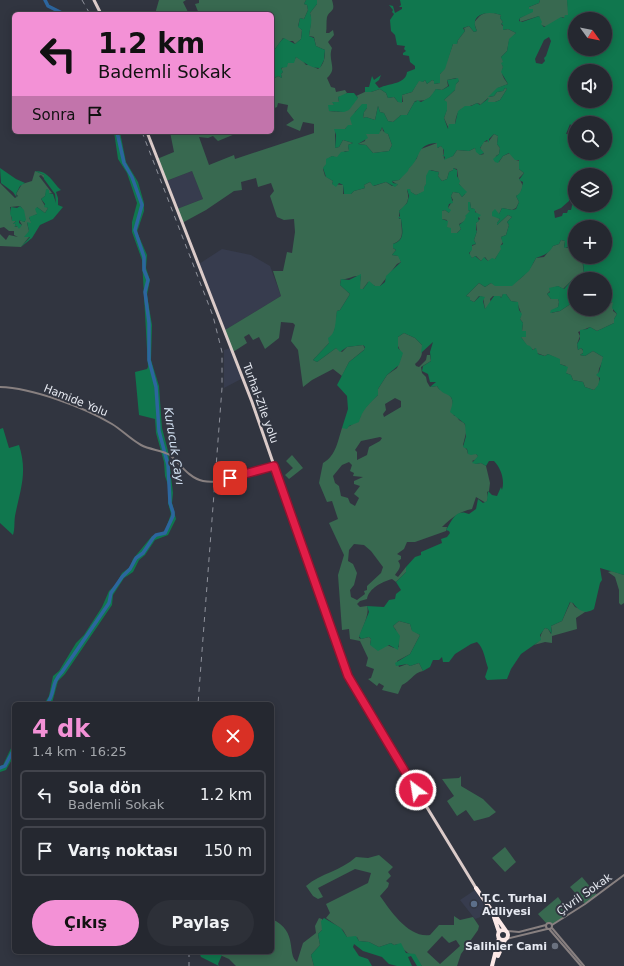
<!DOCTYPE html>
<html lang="tr">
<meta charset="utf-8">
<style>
:root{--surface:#252830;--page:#2d3038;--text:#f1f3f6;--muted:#a3a6ab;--line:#42444c;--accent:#f391d6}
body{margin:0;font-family:"DejaVu Sans",sans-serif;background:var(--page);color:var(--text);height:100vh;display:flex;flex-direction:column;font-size:15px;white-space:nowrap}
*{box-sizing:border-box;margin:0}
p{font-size:13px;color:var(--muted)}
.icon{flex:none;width:22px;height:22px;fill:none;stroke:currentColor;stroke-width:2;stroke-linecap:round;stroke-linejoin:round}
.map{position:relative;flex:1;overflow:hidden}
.drawer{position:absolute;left:12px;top:702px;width:262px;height:252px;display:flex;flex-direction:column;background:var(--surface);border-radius:6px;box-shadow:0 2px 10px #0003,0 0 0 1px var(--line)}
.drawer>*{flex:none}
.hud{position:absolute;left:12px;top:12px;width:262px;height:122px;border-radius:6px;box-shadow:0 2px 10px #0003,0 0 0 1px var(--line);background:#f391d6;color:#111;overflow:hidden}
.needle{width:26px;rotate:123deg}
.fabs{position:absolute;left:568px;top:12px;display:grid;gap:8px}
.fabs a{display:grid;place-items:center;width:44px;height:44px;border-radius:50%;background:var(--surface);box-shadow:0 2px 10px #0003,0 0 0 1px var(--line);font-size:20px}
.pin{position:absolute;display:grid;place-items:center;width:34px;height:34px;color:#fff;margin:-17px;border-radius:8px;box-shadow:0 2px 6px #0006}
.me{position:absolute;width:44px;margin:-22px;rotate:329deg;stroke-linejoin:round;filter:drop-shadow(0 0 3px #0008)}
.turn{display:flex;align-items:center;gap:14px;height:84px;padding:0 20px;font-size:18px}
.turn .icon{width:52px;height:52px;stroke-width:2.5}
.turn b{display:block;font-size:28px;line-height:34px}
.then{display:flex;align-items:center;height:38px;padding:0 20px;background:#0003;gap:8px;font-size:15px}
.round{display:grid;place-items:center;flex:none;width:42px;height:42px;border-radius:21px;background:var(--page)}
.head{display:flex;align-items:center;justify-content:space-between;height:68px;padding:0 20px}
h1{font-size:24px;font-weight:800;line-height:30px;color:var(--accent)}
.cta{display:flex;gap:8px;margin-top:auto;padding:8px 20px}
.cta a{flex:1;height:46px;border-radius:24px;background:var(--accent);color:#111;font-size:16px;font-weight:800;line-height:46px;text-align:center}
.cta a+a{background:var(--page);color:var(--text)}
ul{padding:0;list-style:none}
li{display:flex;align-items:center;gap:12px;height:50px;margin:0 8px 6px;padding:0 12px;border:2px solid var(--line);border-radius:6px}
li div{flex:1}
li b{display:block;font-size:15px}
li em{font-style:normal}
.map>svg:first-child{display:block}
.built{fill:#373c4e}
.green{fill:#386950;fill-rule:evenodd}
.forest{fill:#10774e;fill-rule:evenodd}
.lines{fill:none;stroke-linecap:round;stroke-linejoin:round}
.river{stroke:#2c659e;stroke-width:3.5}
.minor{stroke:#888080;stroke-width:2}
.major{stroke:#dbcbc9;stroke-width:3}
.highway{stroke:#fce9e7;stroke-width:4}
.rail{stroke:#8e919b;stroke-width:1;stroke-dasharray:5 5;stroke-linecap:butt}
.route-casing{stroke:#92132f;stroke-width:10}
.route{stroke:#e11d48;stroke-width:7}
.service-dot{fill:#5c6f8a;stroke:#313540;stroke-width:1.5}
.worship-dot{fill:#6b7280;stroke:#313540;stroke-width:1.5}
.labels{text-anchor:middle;stroke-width:4;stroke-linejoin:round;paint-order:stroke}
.street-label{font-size:11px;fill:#e7eaf2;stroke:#313540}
.poi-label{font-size:11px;font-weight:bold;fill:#e7eaf2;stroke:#313540;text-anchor:start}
.water-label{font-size:12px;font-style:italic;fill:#d4e3f4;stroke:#313540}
</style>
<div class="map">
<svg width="624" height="966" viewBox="0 0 624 966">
<rect width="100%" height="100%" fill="#313540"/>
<path class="built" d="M192 171 203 199 177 209 166 181Z
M222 249 251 255 270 266 281 296 225 330 199 264Z
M231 348 243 378 224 388V350Z
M475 890 489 914 475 919 460 900Z"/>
<path class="green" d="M159 0H186L183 2 189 14H155Z
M199 0H306L304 4 307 5 308 10 304 19 300 18 298 26 302 30 301 39 295 44 293 41H288L283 38 272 53V14H199L195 4 199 3Z
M317 0H332C336 13 330 9 327 17 326 22 327 28 326 33H329L333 30 334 35 328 42 332 48C328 58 335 67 331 73 330 75 329 76 327 78L331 87 335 88 336 92 345 90 347 93 343 96 338 97 339 102H333L334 105H329V111C348 113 347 111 358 97L356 96 367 91 371 92 380 89 386 93 388 98 394 97 398 102H403L402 95 412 92 419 80 423 82 425 80 427 84 432 80 434 81V84L440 83V74L444 69 453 44H457L458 40 465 31 464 28 469 26 474 32 477 31 474 23C481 12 488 10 501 15L500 18 503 22 501 24 503 26V30L508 29 516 33 509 41 507 51 501 57 504 61 502 64 503 67C501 75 503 77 508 84L498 88 489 97 494 96 497 92 503 91 505 88 507 89 500 100 495 102H487L488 98 479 106 480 104 477 103C463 110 457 105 455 125L449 124V129L444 118 447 109 444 100 455 90V85L459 81 456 78 447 80 448 86 442 90 436 89C429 102 424 100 415 101L407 115H401L393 122 388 121 384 113 380 112 378 106 375 120 366 117 363 118 364 112 367 108V105L363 104 355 112 352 125H349L345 129H335V148L339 147 343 140 353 143 348 145 349 151H345L337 158 332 156 326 160V165L323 169 325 176 333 181 332 184 343 185V194H351L354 191 365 188 364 185 370 182 374 186 386 182 392 186 398 185 392 181 399 180 417 158 418 152 421 149 437 143 438 148 440 146 443 147 444 159 453 156 457 150 469 151 475 148 480 155 484 154 480 149 483 142 489 141 494 134 498 136 497 144 500 148 499 154 496 156 495 162H499L503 156 510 153 516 160 520 161 519 169 524 173 519 178 523 186 520 194 516 196 519 202 516 208 512 210 502 208 499 214H492L500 219 497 223V225L508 215 512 217 507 222 509 225 506 235 501 237 503 242 501 245V250L495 259 488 261 485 257 481 261 476 256 472 258 469 256 472 246 476 244 474 240 477 231 476 223 480 219 474 209 471 208 470 202 468 203V210L470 211 465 221 459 224 461 229 457 233H451L447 227V220L442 219V211L445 210 449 213 448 208 453 200 451 196 453 192 459 193 462 197 465 194 464 190 459 184 457 169 453 168V170L449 172 447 179 442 181 438 176 439 172 431 170 426 177V184L424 192 416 195 407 190C410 200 407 205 399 211V219H401C401 230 406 239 393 244V248L396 250 392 255 399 256 401 262 397 264 380 286H375L368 282 362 290 359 288 361 276C353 275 349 280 341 279L340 285 350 294 340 310 337 311 336 325 333 335 329 343 313 360 317 362 336 348 342 352 347 347 363 345 365 349 349 362 342 376 333 369 312 380 303 387 298 350 291 341 295 325 293 323 281 322 279 338 265 349 259 337 253 340 249 334 244 337 247 343 233 352 225 330 281 296 273 271H283L287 252 292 253 295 232 294 219 284 220 277 217 270 196 274 191 271 183 258 187 256 178 241 182 242 190 234 191 206 210 182 223 177 209 203 199 192 171 166 181 157 159 174 152 170 132H240L218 141 213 136 208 138 199 137 209 165 234 155 235 159 314 133V124L303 122 300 131 286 125 294 120 287 111 288 105 278 103 277 107 272 109V80L278 76 282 78 281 74 283 72 281 69 288 63H293L296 57 302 60 306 65H310L318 69C324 65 325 58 325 50L316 46 314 37 309 36C310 27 312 21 310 13L317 4Z
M540 0H567L569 15 565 16V18L562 17 547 27 541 25 539 16 520 22V18L533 11 528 9 529 7 539 3Z
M382 126 383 131 388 134 392 145 389 151 373 153 366 145 358 144 365 141 366 134 381 131Z
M35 171 44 175V178L41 175 39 176 52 193H49L47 189 45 196 41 199 45 206 48 208 45 213 37 207V214L29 218 32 223H27L29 231 27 237H29L21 247 0 246V234L6 240 9 235 18 237 14 235V231H9L4 227 0 228V183L15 198 18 196 16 194 22 184 32 181ZM20 206 22 208 25 222 19 220 22 225 15 227 16 223 13 224 16 221H12L10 207Z
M575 236V257L582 259 584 274 573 279 563 289 558 286 553 288 547 294 551 299H558L559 302 558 307 551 313 560 311 575 301V309H605V304L613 302V311L617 314 614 319V323L597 331 590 327 578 332 580 336 577 344 578 350 581 348 584 352 580 355 585 356 593 351 603 357C603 362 601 364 599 369 597 377 603 384 594 390L585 387 583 382 573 380 571 375 566 373V366L560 364 558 359 548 354 545 356 537 353 535 348 534 350 527 346 521 337H526V331H522L523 323 520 319 521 313 517 302 511 301 506 294H503L501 298 500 296H493L490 299 491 303 485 309 483 297 479 296 474 302 470 300 469 297 466 296 479 283 485 287 491 283C510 293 528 275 536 258L544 257 553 246 559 244 561 240 565 241 564 247 572 249Z
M404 333 415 338 422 345C422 354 423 357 415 364L416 366 419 367 426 360 427 355H430L431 361 421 367 422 373 426 377 427 382 430 387 437 386C440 392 444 390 448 394 455 399 452 408 454 416L456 415 459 420 464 423 467 429 463 445 467 450 468 454H476L478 456 477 459 472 461 476 464 481 463 486 466 490 483 489 491 487 492 488 498 486 503 476 497 472 509C460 511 451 518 442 527H447L446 531 415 542H407L404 549 397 554 401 556V559L398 561C403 567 397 571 395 575L398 577 406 567V572L396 582 392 579C382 582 369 588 367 599L360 601 357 604 360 607 367 606C370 614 362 628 359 638L361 639 369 637 371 639 370 645H373L376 649 387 645 394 648 399 647 396 630 393 626 399 621 410 624 412 630 420 635 410 654 397 661 399 667 407 664 410 666 419 663 423 671C413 673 410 682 402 685L398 694 382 690 384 686 379 683 377 686 368 679 371 678 374 669 366 666 368 658 360 641 350 639 349 629 342 630 338 575 344 555 329 523 338 519 332 501 327 502 319 483 323 463C336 456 338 440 342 428L350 426 360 418C361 409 372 401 378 395V389L387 375 397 368 402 355 398 346V337ZM395 398 401 401V407L384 417 383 414 386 410 385 404ZM380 437 382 438 380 441 369 447 367 455 357 460V452L355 450 361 441ZM349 462 352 465 350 471 354 473 353 476 363 477 354 481V484L360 486 354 494 359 498 355 506 350 503 348 498 341 496 339 486 335 483 333 476 342 465ZM354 544 364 545 371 551 383 567 381 573 367 586V590L364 591 365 594 357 600 351 597 350 590 354 585 357 573 353 564 348 561 349 550Z
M292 455 303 468 289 479 285 475 293 468 286 461Z
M612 571 624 575V603L621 605 619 603V590L615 577 608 572Z
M571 601 575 607 588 612H585L576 618 577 629 552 636V643L545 642 534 645C542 641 539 634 545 628L548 629 551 634 552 632 551 626 562 621Z
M461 776V786L483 799 496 812 489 817 474 821 466 810 457 816 447 801 454 796 442 779 459 778Z
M505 847 516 862 505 872 492 858Z
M379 855 393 867 388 872 391 876 386 881 389 883 388 887 380 896C391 911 408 938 430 935L439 925H454V916L460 920 473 917 479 926 478 930 461 954 457 966H422C415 958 406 952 398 944L394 945 391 943 379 947 369 942 359 941 357 937H347L343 930 326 918 330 913 326 904 368 883 371 873 355 869 318 888 323 897 318 899 313 896 306 886C321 873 341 871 356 857L368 858ZM442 936 449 943 456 940 460 946 440 964 427 952Z
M582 877 597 895 585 904 570 887Z
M558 897 563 904 560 906 567 916 552 925 550 923 547 924 538 914Z
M319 918 322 919V930L318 934 320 945 311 955 314 966H236L229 959 213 952H272V919C299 932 286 954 297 962L303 943 316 933 315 926Z"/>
<path class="forest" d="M306 0H317V4L310 13C313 21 310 27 309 36L314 38 316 46 325 50 324 60 320 68C310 68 305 63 296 57L294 63H288L287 67 281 68 283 72 281 74 282 78 278 76 272 80V53C277 47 279 42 284 38L295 44 301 39 302 30 298 27 300 18 304 19 308 10 307 5 304 4Z
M400 0H540L539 3 529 7V9H533V12L520 18 519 21 522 22 539 16 542 22 541 24 544 27 561 17 564 18 565 15H568L567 0H624V575L600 568 602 580 600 583 594 609C585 615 578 610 573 603L570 602 562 621 551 626 552 634 548 629 545 628 540 635 541 640 521 654 511 669 507 679 487 680 485 677 488 668C485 660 484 648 477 642L471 644 455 654 449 662H443L442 657 439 660H433L430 667 423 671 419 663 410 666 407 664 396 666 395 663 410 654 420 635 412 631 410 624 399 621 393 626 400 636 398 650 389 645 378 651 370 645 371 639 369 637 361 639 359 636 369 612 367 606 384 607 389 600 395 599 396 594 401 590 396 582 406 572V567L415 557 421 555V552L442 543 441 539 447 537 450 533 449 531 446 530C452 520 456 508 469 514L476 509 478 499 483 503 487 501 488 491 492 495 497 496 501 487 502 490C505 480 501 468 494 461H489L486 466 481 463 476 464 472 463 478 456 476 454 471 455 468 454 467 449 463 447 466 436 465 424 450 412C458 390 444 399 437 386L430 387 436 382H430L428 374 422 371 423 366 431 361 430 352 433 342 421 353 422 345 415 338 404 333 398 337V348L403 353 399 365 387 375 378 389V395C370 403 362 410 359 422L349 426 347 429 342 428 348 409 347 396 337 385 349 362 364 350 365 347 363 345 347 347 340 352 336 348 317 362 313 360 329 343 328 338C337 333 335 320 337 311L340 310 350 294 340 285 341 279 349 280 361 274 360 289H363L369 281 375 286H380L385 282 386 276 401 262 398 256 392 255 396 250 393 248V244C406 240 402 229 401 219L398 218 400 216 399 211 407 203 409 196 407 189H410L411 192 416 195 424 191V187L426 184V176L429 170 439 172 438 176 442 181 447 179 449 172 453 170V168L457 170V176L460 181 459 184 467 192 462 197 459 193 453 192 451 196 453 203 449 204 448 208 451 210 449 213 445 210 442 211V219L448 221 447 227 451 228V233H457L461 229 459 225 464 221 466 217 465 216 470 211 468 210V202H470L471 208 475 209V212L481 215 478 218 479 221 476 223V230L477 231 474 240 476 244 472 245V250L469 253 472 258 475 256 481 261 484 257 488 261 492 258 495 259 501 249 500 246 503 244 501 237 506 235 509 225 507 222 512 217 508 215 497 225V223L500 219 492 216V212L495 209 499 214 502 208 512 210 516 209 519 202 516 196C522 193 522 187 523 182L519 180 524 173 519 169V160H515L509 153 503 156 498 163 495 162 493 159 499 154 500 148 497 144 498 136 494 134 489 139V143L487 140 484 142 480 148 484 153 480 155 476 152 475 148 469 151 457 150 453 156 444 160 445 157 442 155H444V150L441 146 437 148V143C417 144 421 155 413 164 411 167 409 167 408 171L399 180 392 181 393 183 398 184 395 187 386 182 373 186 370 182 364 185 365 188 354 191 351 194H344L343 185 339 183 336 187 332 184 333 181 326 177 323 168 326 164V159L332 156 337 157 341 152 349 151 348 145 353 143 343 140 339 147 335 148 336 135 334 129H345L348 125H352L350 118 362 104H367V108L364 112 363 118 366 117 375 120 378 106 380 112 384 113 388 121 393 122 401 115H407L415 101 416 102 417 100 421 102 430 97 436 89 442 90 449 86 447 80 458 78 459 81 456 84 455 90 444 100 447 102V110L444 118 448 129 449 124H455L458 111 465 106H471L477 103 480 105 489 98 488 102H495L500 100 507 89 505 88 503 91 497 92 494 96 488 97 497 88 508 84 501 72 503 67 501 63 503 62 501 57 507 51 509 39 516 33 508 29 503 30V25L501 24 503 22 500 18 501 15C488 10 468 14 477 31L474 32 469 26 463 28 465 31 458 40 457 44H453L445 69 440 74V83L434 84V81L432 80 427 84 425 80 423 82 419 81 412 92 402 95V103L398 102 394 97 388 98 386 93 380 89 371 92H365V87H369L372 76 374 80 381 75 379 80 375 83 379 88C390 83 406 84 407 72L415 69V66L410 62 409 56 403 55V53L406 51 404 49 405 46 397 45 395 35 391 31 390 20 394 14 392 12 393 10 389 5 393 6 395 13 402 9V7H399L401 5ZM575 19H605V49H575ZM549 37 551 41 546 56 544 58 545 61 542 64 536 63 535 59 544 40ZM575 71H605V101H575ZM575 123H605V153H575V141L571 139 570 134H566L570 124 575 130ZM382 127 385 133 388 134 392 145 389 151 373 153 366 145 358 144 368 138 366 134H379ZM575 175H605V205H575L573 202 571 210H568L567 213H563L562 216 555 218 554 211 561 208 569 201 571 189 575 195ZM575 227H605V257H579L583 262 584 274 573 279 564 289 558 286 549 288 550 292 547 294 551 299H558L559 302 558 307 551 310 550 313 560 311 575 301V279H605V289L608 295 605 299V304L613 302 612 308 617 314 614 319V323L597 331 590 327 587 329 580 330V339L577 344 578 350 581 348 583 350V353L580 355 585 356 593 351 603 357 599 372 596 375 600 378 598 385 594 390 585 387 583 382 573 380 571 375 566 373 568 367 560 364V359L548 354 545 356 538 354 536 348 533 350 530 346 527 345 521 337H526V331H522L523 323 520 319 522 314 519 310 518 302 511 301 506 294H503L501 298 500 296H494L485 309 483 301 485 297 480 296 474 302 470 300V297L466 296 479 283 485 287 491 283 495 286H512L529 271 536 258C544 255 549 254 553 246L559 244 561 240 565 241 564 248 567 247 572 250Z
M347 93H354L358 98 349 110 344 112 329 111 328 105H334L332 102H339L338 97Z
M114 132H120L126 162 138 182 144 203V211L137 232 147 255 146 268 150 280 147 295 152 325 151 360 159 386 162 428 168 451 173 493 172 503 176 519 168 535 155 540 145 555 139 560 133 572 124 578 113 595 112 605 65 674 58 681 52 703 44 704 49 696 53 676 59 671 76 643 84 635 102 607 109 591 116 584 122 573 130 567 133 559 152 536 165 531 171 514 168 503 169 488 165 476 164 462 156 433 155 419 139 415 135 372 147 369 148 367 142 260 132 232V222L137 203 127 173 118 159Z
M0 168 16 179 25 183 20 186 16 194 17 198 13 192 1 183Z
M35 171C49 171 52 182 61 190L56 192 58 198V205L63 207 53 219 40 225 32 238 21 247 30 237H24L29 231 27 222 31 223 29 217 37 214 35 209 37 207 45 213 48 208 44 207 45 204 41 199 45 196 46 189 49 190V193L53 194 56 203 55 194 44 179V175Z
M20 206 24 210 26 220 24 222 19 220V223L22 225 19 229 17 226 14 227 16 224H13L16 221H12V218L10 214 11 207 17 208Z
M3 428 9 448 19 445C28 473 20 490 15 516 14 523 15 529 13 535L0 523V429Z
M14 733V756L6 770 0 772V766L3 765 12 746V738Z
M324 918 341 928 347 937 356 936 359 941 369 942 379 947 391 943 394 945 401 943 406 953 415 954 422 966H417L411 956 408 957 412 966H397L389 964 382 957 363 951 354 944 353 947 359 956 368 959 372 966H314L311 955 320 945 318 934 322 930 321 921Z
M199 952H216L222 955 218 964 219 966 201 957Z"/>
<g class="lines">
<path class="river" d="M45 0 48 6 64 14
M47 704C56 692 50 684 62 672L109 603 111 593 122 577 130 569 136 558 143 553 153 538 156 535 165 533 173 516V512L170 503 168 465 159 431 156 387 149 360V323L145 292 148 280 144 270V257L135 230 142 205 132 177 124 163 117 132
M0 768 5 766 14 749"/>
<path class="minor" d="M0 387C32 388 84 407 112 424 122 430 130 439 141 445 150 450 162 450 170 455 180 464 189 478 203 481 223 485 254 472 274 466
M546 926a3 3 0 1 1 6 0a3 3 0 1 1-6 0Z
M552 925 585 904 624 875
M552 928 584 966
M550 930 581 966
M507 931 519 932 546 925
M506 939 547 929"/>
<path class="major" d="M94 0 101 14
M147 132 252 402 347 676 476 888"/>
<path class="highway" d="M476 888 506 931
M494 917 499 932
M498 935a5 5 0 1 1 10 0a5 5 0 1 1-10 0Z
M498 956 505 940
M492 966 499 938"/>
<path class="rail" d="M82 0 90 14
M142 132 213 316 222 352V388L198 704
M189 952V966"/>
</g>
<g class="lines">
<g class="route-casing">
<path id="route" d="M230 478 274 466 348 676 416 790"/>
</g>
<use href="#route" class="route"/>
</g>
<circle class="service-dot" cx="474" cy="904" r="4"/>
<circle class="worship-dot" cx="555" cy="946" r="4"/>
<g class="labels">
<g class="street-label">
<text transform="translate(76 400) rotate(22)" y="4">Hamide Yolu</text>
<text transform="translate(261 403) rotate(70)" y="4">Turhal-Zile yolu</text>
<text transform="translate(584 894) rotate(-35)" y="4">Çivril Sokak</text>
</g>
<g class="poi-label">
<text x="482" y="902">T.C. Turhal<tspan x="482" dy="13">Adliyesi</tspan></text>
<text x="547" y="950" text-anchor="end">Salihler Cami</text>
</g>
<g class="water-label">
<text transform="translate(174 446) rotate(81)" y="4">Kurucuk Çayı</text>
</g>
</g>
</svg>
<div class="fabs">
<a><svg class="needle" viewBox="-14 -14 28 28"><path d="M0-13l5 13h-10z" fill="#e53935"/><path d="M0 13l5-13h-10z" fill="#a3a6ab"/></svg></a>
<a><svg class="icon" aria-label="sound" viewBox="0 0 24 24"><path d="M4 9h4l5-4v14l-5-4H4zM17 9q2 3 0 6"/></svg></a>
<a><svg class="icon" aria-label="search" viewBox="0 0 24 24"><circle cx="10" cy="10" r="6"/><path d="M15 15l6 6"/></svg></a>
<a><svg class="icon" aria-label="layers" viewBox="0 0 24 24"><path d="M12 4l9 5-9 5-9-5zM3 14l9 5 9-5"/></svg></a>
<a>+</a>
<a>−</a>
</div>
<div class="pin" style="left:230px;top:478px;background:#d93025"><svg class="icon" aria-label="arrive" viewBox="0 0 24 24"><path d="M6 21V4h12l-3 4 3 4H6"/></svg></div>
<svg class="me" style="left:416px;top:790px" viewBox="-20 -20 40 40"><circle r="17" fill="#e11d48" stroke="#fff" stroke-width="3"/><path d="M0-11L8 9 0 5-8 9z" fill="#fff"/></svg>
<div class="hud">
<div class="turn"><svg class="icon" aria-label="left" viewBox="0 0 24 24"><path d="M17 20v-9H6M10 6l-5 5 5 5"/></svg><div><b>1.2 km</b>Bademli Sokak</div></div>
<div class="then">Sonra<svg class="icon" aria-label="arrive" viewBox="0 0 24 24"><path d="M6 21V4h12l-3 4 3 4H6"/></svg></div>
</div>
<section class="drawer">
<div class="head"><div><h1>4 dk</h1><p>1.4 km · 16:25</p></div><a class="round" style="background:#d93025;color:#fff"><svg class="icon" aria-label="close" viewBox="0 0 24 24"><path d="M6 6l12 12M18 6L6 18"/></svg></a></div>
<ul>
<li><svg class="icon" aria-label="left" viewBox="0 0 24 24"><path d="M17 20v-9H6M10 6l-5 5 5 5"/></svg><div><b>Sola dön</b><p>Bademli Sokak</p></div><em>1.2 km</em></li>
<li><svg class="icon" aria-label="arrive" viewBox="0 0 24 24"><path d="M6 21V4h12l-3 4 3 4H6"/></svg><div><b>Varış noktası</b></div><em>150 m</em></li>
</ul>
<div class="cta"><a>Çıkış</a><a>Paylaş</a></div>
</section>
</div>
